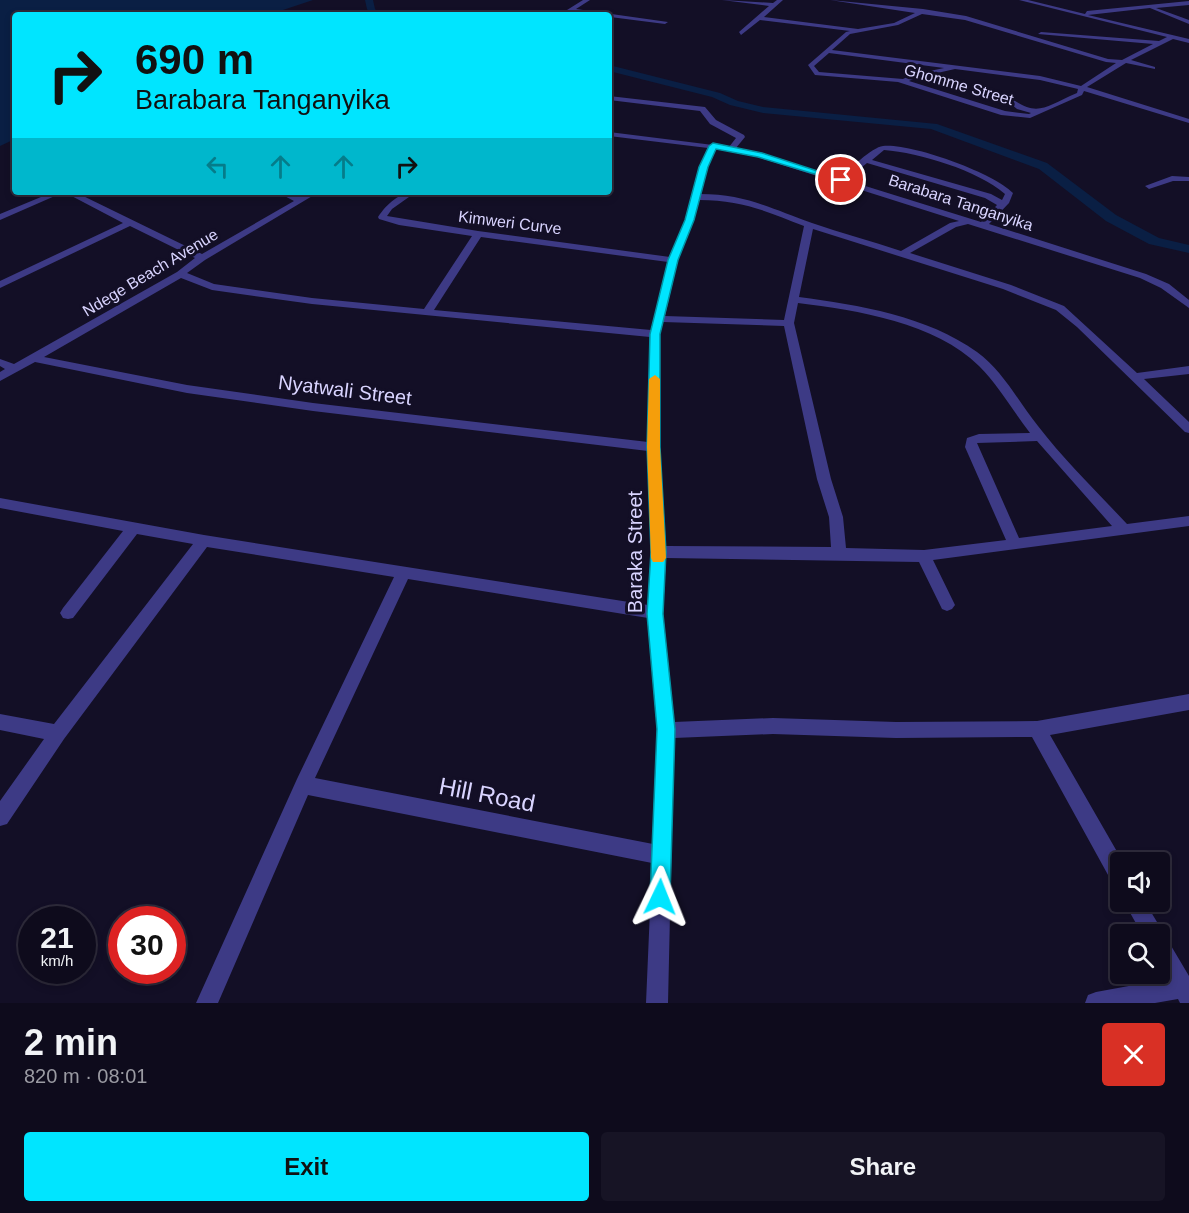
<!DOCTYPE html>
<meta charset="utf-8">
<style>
:root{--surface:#0e0b1c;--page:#171425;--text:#f1f3f6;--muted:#9b9ba3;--line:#2e2b3b;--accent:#00e5ff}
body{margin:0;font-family:Helvetica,sans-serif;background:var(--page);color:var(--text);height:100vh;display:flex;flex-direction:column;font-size:22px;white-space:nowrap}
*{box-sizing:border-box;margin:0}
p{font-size:20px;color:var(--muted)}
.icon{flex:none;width:33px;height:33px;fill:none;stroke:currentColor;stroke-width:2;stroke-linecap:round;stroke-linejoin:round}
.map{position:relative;height:1003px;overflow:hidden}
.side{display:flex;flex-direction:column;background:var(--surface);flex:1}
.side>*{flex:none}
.hud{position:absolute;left:12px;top:12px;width:600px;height:183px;border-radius:6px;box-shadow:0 3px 9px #0003,0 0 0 2px var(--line);background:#00e5ff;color:#111;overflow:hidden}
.controls{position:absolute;left:1110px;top:852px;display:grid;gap:12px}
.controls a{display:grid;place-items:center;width:60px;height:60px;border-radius:6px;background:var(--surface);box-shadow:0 3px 9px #0003,0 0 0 2px var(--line);font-size:30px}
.speed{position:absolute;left:18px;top:906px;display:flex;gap:12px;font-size:30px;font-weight:700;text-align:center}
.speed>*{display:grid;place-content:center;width:78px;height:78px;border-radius:50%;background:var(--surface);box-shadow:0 3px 9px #0003,0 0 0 2px var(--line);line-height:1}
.speed small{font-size:15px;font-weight:400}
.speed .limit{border:9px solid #d22;background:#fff;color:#111}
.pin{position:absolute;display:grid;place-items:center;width:51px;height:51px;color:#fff;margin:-26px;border:3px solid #fff;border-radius:50%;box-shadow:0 2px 6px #0007}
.me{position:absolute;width:66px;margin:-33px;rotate:2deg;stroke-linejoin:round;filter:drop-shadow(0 0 4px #0008)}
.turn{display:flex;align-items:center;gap:21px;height:126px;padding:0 24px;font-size:27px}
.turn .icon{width:78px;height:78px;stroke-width:2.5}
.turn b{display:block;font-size:42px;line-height:51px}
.lanes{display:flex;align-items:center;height:57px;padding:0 24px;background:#0003;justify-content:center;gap:30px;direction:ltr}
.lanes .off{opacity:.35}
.round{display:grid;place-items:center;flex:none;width:63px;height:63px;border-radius:6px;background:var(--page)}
.overview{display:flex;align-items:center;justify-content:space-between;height:102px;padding:0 24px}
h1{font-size:36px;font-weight:700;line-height:45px}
.action{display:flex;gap:12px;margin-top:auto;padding:12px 24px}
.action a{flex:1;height:69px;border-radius:6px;background:var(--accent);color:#111;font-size:24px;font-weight:700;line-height:69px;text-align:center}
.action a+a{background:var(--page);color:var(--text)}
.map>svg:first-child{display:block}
.water{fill:#0a1f44}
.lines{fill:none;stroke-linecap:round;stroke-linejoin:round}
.river{fill:#0a1f44;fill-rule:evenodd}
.minor{fill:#3d3a85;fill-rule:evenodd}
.route{fill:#00e5ff;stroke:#0095a6;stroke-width:1.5}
.slow{fill:#f59e0b}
.labels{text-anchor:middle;stroke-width:6;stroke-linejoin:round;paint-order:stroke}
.far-street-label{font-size:16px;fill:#d9d4ff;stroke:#130f26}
.street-label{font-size:20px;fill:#d9d4ff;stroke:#130f26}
.near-street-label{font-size:24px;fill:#d9d4ff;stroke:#130f26}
</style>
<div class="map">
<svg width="1189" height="1003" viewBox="0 0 1189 1003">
<rect width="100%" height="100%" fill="#130f26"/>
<path class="water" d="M0 0H313L268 15H15V139L0 146Z"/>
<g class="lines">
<path class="river" d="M365 0H373L375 9 380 15H371L367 9Z
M609 65 720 93 738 101 763 107 937 124 1047 163 1116 215 1159 238 1189 245V253L1149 244 1106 221 1039 169 931 129 763 113 730 105 712 97 609 71Z"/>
<path class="minor" d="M583 0H590L576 9 668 22 665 24 571 12 566 15H559Z
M722 0 773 3 777 0H783L764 17 858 29 894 23 915 13 830 0 923 9 966 16 1108 59 1122 60 1153 44 1038 34 1041 32 1159 41 1167 37 1019 0H1028L1085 14 1087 11 1189 1V5L1156 8 1189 20V24L1150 8 1088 15 1189 39V43L1173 39 1131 60 1155 67V69L1126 63 1087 87 1189 119V123L1084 91 1082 95 1030 118 1001 115 898 82 815 75 808 65 846 32 850 31 760 20 741 35 739 32 769 6ZM922 14 965 20 1106 62 1116 63 1081 86 1040 76 832 50 850 34 898 25ZM829 53 944 68 911 75 903 79 819 72 814 66ZM955 69 1040 80 1078 89 1077 93C1042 108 1037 119 1004 93L999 94 1017 109 1031 113 1029 114 1005 111 909 81 915 78Z
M609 96 705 107 716 120 744 135 745 137 736 148 762 153 839 178C849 170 872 147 883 146 911 143 994 173 1013 193L1009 203 989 224 1146 274 1169 284 1189 300V308L1161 288 1140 278 968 224 956 227 910 253 1011 285 1064 306 1137 373 1189 366V374L1144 379 1189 422V433L1185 432 1077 327 1056 310 1003 289 813 229 799 297C859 305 927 316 977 352 1003 371 1018 401 1038 426 1065 461 1097 492 1127 524L1189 516V526L933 560 955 605 952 609 947 611 942 609 919 562 666 558 663 613 674 722 773 718 896 722 1037 721 1189 694V710L1050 735 1123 862H1120V887L1113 884 1032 737 896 738 773 734 674 738 668 1003H646L652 863 308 795 218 1003H196L297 779 394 577 207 547 64 739 7 824 0 826V801L44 739 0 730V714L54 724 193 544 137 534 73 618 68 619 63 618 60 613 63 608 123 531 0 508V498L204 535 648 605 652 552 648 451 313 411 187 393 35 362 0 381V372L5 369 0 366V359L14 364 177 272 195 258 130 226 0 288V281L123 223 64 192 0 220V214L53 192H75L202 254 294 201 277 192H288L300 197 309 192H319L205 260 187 273 214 284 312 298 424 309 472 236 399 225 379 219 378 217C387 204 399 192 416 192L392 209 387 216 478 231 670 257 685 220 699 167 708 148 609 136V132L729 147 736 138 710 124 700 111 609 100ZM716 149 757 157 959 221 950 223 901 251C871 241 841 233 812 223 770 208 745 194 700 194L707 167ZM884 150C920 153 977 170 1005 194L1002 200 991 194 872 160ZM867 163 985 198 997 205 981 222 846 180ZM699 200C741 200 766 211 804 226L784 320 665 316 678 260 693 220ZM481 237 668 262 651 330 434 310ZM181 278 212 290 312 304 650 337 648 442 313 403 187 385 44 357ZM798 303C857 310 936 323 979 366 999 386 1013 411 1030 433L979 434 967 438 965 447 1006 540 924 550 846 548 843 517 831 479 794 323ZM663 322 784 326 817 479 829 517 831 547 666 546 660 447V334ZM1037 441 1112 526 1019 538 977 443ZM408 579 648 618 657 730 653 844 315 778Z
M1172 176 1189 177V181H1173L1149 189 1145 186Z
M1124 902H1145L1160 927 1162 937 1167 939 1189 976V1003H1180L1178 999 1155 1003H1085L1088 995 1096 992 1167 979 1160 966V934H1142Z"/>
</g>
<path class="route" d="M713 143 762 153 845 180 841 182 758 157 716 149 708 167 694 220 678 260 660 334V447L666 552 663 614 675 729 670 897 667 905 660 908 653 905 650 897 657 729 647 614 651 552 647 447 650 334 668 260 685 220 699 167 709 146Z"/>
<path class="slow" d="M655 375 660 379V447L666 558 663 562H653L651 558 647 447 649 379Z"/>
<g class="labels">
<g class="far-street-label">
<text transform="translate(959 84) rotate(16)" y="6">Ghomme Street</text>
<text transform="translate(961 202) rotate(18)" y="6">Barabara Tanganyika</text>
<text transform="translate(510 222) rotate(7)" y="6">Kimweri Curve</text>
<text transform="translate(150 272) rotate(-31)" y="6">Ndege Beach Avenue</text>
</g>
<g class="street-label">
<text transform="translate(345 390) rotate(7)" y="7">Nyatwali Street</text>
<text transform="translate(635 552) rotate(-90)" y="7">Baraka Street</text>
</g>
<g class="near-street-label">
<text transform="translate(487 795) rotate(11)" y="8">Hill Road</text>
</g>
</g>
</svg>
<div class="controls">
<a><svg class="icon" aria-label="sound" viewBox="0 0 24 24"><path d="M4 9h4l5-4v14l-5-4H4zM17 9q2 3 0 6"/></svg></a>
<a><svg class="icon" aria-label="search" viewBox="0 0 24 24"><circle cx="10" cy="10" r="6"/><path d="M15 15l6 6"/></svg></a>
</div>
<div class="speed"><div>21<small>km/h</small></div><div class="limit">30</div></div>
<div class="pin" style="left:841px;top:180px;background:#d93025"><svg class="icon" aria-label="arrive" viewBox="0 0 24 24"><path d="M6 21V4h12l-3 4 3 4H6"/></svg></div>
<svg class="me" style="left:660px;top:897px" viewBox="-20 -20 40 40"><path d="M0-17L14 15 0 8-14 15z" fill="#00e5ff" stroke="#fff" stroke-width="4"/></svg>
<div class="hud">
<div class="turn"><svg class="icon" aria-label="right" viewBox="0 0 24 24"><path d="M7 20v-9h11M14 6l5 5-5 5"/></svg><div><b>690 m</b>Barabara Tanganyika</div></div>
<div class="lanes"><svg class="icon off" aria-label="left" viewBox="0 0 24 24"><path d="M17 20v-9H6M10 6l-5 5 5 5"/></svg><svg class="icon off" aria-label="ahead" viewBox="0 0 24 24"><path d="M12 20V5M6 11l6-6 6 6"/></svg><svg class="icon off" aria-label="ahead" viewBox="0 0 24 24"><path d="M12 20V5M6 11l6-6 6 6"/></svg><svg class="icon" aria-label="right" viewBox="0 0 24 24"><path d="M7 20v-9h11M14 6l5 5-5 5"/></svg></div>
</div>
</div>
<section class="side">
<div class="overview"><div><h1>2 min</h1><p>820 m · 08:01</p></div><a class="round" style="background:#d93025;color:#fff"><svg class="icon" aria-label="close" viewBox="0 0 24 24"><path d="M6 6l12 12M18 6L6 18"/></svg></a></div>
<div class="action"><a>Exit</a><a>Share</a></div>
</section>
